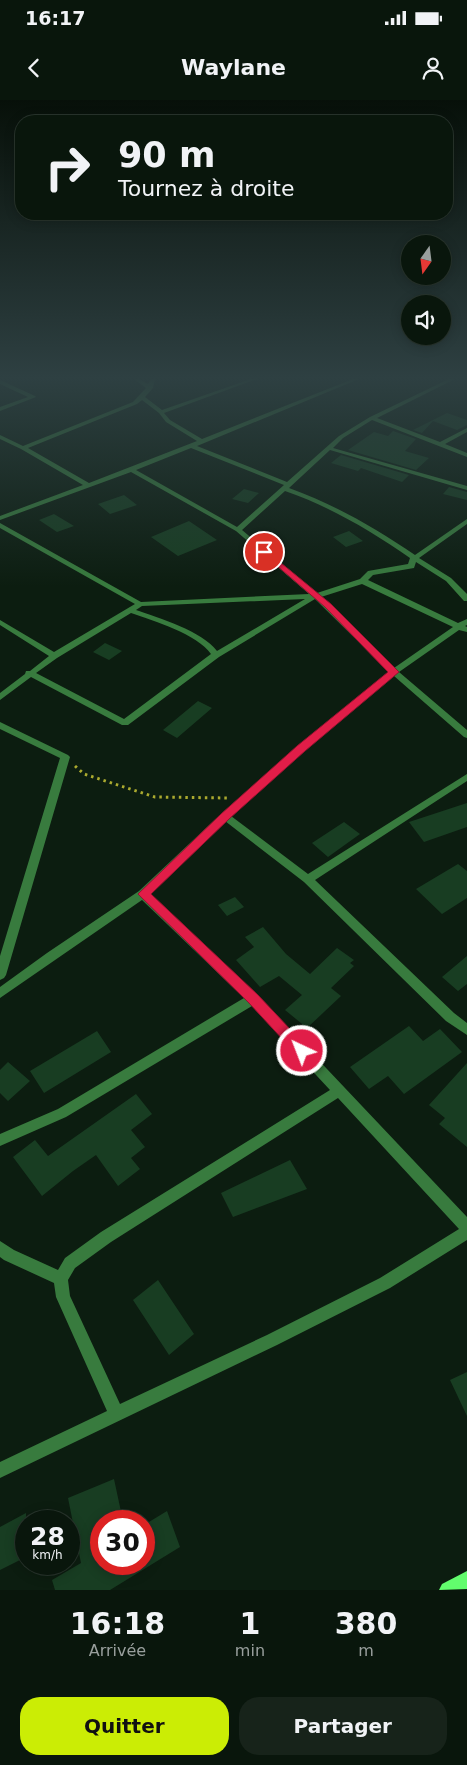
<!DOCTYPE html>
<html lang="fr">
<meta charset="utf-8">
<style>
:root{--surface:#09160c;--page:#17231a;--text:#f1f3f6;--muted:#999f9d;--line:#29352d;--accent:#cbed05}
body{margin:0;font-family:"DejaVu Sans",sans-serif;background:var(--page);color:var(--text);height:100vh;display:flex;flex-direction:column;font-size:19px;white-space:nowrap}
*{box-sizing:border-box;margin:0}
p{font-size:16px;color:var(--muted)}
.icon{flex:none;width:28px;height:28px;fill:none;stroke:currentColor;stroke-width:2;stroke-linecap:round;stroke-linejoin:round}
.map{position:relative;height:1490px;overflow:hidden}
.drawer{display:flex;flex-direction:column;background:var(--surface);flex:1}
.drawer>*{flex:none}
.top-card{position:absolute;left:15px;top:15px;width:438px;height:105px;border-radius:20px;box-shadow:0 2px 12px #0003,0 0 0 1px var(--line);background:#09160c;color:var(--text);overflow:hidden}
.needle{width:32px;rotate:194deg}
.controls{position:absolute;left:401px;top:135px;display:grid;gap:10px}
.controls a{display:grid;place-items:center;width:50px;height:50px;border-radius:50%;background:var(--surface);box-shadow:0 2px 12px #0003,0 0 0 1px var(--line);font-size:25px}
.speed{position:absolute;left:15px;top:1410px;display:flex;gap:10px;font-size:25px;font-weight:700;text-align:center}
.speed>*{display:grid;place-content:center;width:65px;height:65px;border-radius:50%;background:var(--surface);box-shadow:0 2px 12px #0003,0 0 0 1px var(--line);line-height:1}
.speed small{font-size:12px;font-weight:400}
.speed .limit{border:8px solid #d22;background:#fff;color:#111}
.pin{position:absolute;display:grid;place-items:center;width:42px;height:42px;color:#fff;margin:-21px;border:2px solid #fff;border-radius:50%;box-shadow:0 1px 5px #0007}
.me{position:absolute;width:55px;margin:-28px;rotate:317deg;stroke-linejoin:round;filter:drop-shadow(0 0 4px #0008)}
.turn{display:flex;align-items:center;gap:18px;height:105px;padding:0 20px;font-size:22px}
.turn .icon{width:65px;height:65px;stroke-width:2.5}
.turn b{display:block;font-size:35px;line-height:42px}
.eta{display:flex;justify-content:space-evenly;align-items:center;height:85px;text-align:center}
.eta b{font-size:30px;font-weight:600;line-height:35px}
.action{display:flex;gap:10px;margin-top:auto;padding:10px 20px}
.action a{flex:1;height:58px;border-radius:20px;background:var(--accent);color:#111;font-size:20px;font-weight:600;line-height:58px;text-align:center}
.action a+a{background:var(--page);color:var(--text)}
.status{display:flex;justify-content:space-between;align-items:center;height:35px;padding:0 25px;background:var(--surface);direction:ltr}
.status svg{height:14px;fill:currentColor}
header{display:flex;justify-content:space-between;align-items:center;height:65px;padding:0 20px;background:var(--surface);font-size:22px;font-weight:600}
.map>svg:first-child{display:block}
.building{fill:#183d22}
.lines{fill:none;stroke-linecap:round;stroke-linejoin:round}
.path{stroke:#abaa2f;stroke-width:3;stroke-dasharray:2.5 4;stroke-linecap:butt}
.street{fill:#387b3e;fill-rule:evenodd}
.secondary{fill:#62fc6d;fill-rule:evenodd}
.route{fill:#e11d48;stroke:#92132f}
</style>
<div class="status"><b>16:17</b><svg viewBox="0 0 49 12"><path d="M0 12V9h3v3zM5 12V6h3v6zM10 12V3h3v9zM15 12V0h3v12zM26 1h20v11H26zM47 4h2v5h-2z"/></svg></div>
<header><svg class="icon" aria-label="back" viewBox="0 0 24 24"><path d="M15 5l-7 7 7 7"/></svg>Waylane<svg class="icon" aria-label="person" viewBox="0 0 24 24"><circle cx="12" cy="8" r="4"/><path d="M4 21q1-7 8-7t8 7"/></svg></header>
<div class="map">
<svg width="467" height="1490" viewBox="0 0 467 1490">
<rect width="100%" height="100%" fill="#0c1d10"/>
<path class="building" d="M447 313 467 320V325L457 330 433 321 422 333 413 330Z
M393 331 416 339 405 351 429 358 416 370 348 350 374 332 388 336Z
M341 355 409 375 402 382 361 368 358 371 331 363Z
M449 387 467 392V400L443 394Z
M244 389 259 393 248 403 232 399Z
M124 395 137 405 110 414 98 404Z
M54 414 74 426 57 432 39 420Z
M189 421 217 440 178 456 151 437Z
M349 431 363 441 346 447 333 437Z
M105 543 122 551 109 560 93 552Z
M198 601 212 608 177 638 163 630Z
M467 703V727L424 742 409 722Z
M344 722 360 734 328 757 312 743Z
M458 764 467 771V798L442 814 416 789Z
M235 797 244 807 227 816 218 805Z
M263 827 286 854 310 874 337 848 354 860 350 863 354 866 331 888 341 896 307 928 285 910 302 895 279 876 260 887 236 860 254 847 245 837Z
M467 856V884L458 891 442 877Z
M409 926 423 941 440 929 462 952 404 994 388 976 369 989 350 967Z
M97 931 111 952 44 993 30 971Z
M8 962 30 981 8 1001 0 993V970Z
M467 963V1047L439 1024 445 1018 429 1005Z
M136 994 152 1014 131 1030 145 1047 131 1058 140 1069 118 1086 96 1055 73 1071 42 1096 13 1057 35 1040 48 1056Z
M290 1060 307 1089 233 1117 221 1093Z
M158 1180 194 1234 169 1255 133 1200Z
M467 1272V1316L450 1280Z
M114 1379 123 1421H101V1464H144V1425L167 1411 180 1447 110 1490H55L52 1480 81 1463 68 1398Z
M26 1413V1457L0 1470V1427Z"/>
<g class="lines">
<path class="path" d="M75 666 84 674 155 697 227 698"/>
<path class="street" d="M134 279H139L148 284 151 279H155L153 288 145 297 162 310 251 279H257L164 313 170 320 202 339 353 279H359L197 346 287 382 339 336 370 317 449 279H455L377 318 440 342 467 328V332L445 344 467 353V357L372 320 343 338 333 348 467 386V390L330 350 289 388C334 404 375 428 415 455L467 419V424L419 458 451 478 467 494V501H464L446 481 416 462 414 468 373 475 368 480 458 523 467 519V525L465 526 467 527V532L459 530 399 572 467 630V638L464 637 394 576 304 650 231 716 308 774 467 674V681L315 780 454 913 467 923V935L446 921 304 782 225 721 150 794 257 895 467 1117V1140L390 1188 277 1245 0 1378V1362L107 1311 56 1197 54 1183 4 1160 0 1157V1141L14 1150 58 1170 65 1158 101 1132 330 990 252 906 66 1017 0 1046V1034L58 1009 244 898 142 800 0 898V887L47 853 139 791 222 713 298 646 389 572 315 499 219 557 128 625H122L31 577 0 600V593L25 574 26 571H30L49 556 0 525V520L54 552 135 504 0 428V423L141 502 309 494 236 431 131 372 0 420V416L83 385 21 349 0 339V335L23 346 133 302 146 288ZM142 300 159 313 166 322 197 341 89 383 28 348 137 304ZM191 348 284 385 237 427 136 370ZM285 391C331 407 371 431 410 458L408 464 368 471 360 479 317 493 242 430ZM362 484 453 527 394 568 321 497ZM305 499 217 551C202 531 159 518 136 510L142 506ZM131 513C154 521 197 534 211 554L124 619 36 573 57 558ZM338 998 459 1129 380 1178 267 1235 120 1304 70 1196 68 1180 75 1168 111 1142Z
M0 280 35 296 36 297 0 311V307L28 297 0 284Z
M0 622 68 655 70 657 6 875 4 878 0 880V856L60 658 0 629Z"/>
<path class="secondary" d="M467 1471V1489L439 1490 442 1484Z"/>
</g>
<linearGradient id="sky" x2="0" y2="1"><stop stop-color="#071009"/><stop offset="0.57" stop-color="#2e4042"/><stop offset="1" stop-color="#2e4042" stop-opacity="0"/></linearGradient>
<rect width="467" height="487" fill="url(#sky)"/>
<path class="route" d="M264 449 331 504 399 572 305 651 229 719 151 794 258 895 307 947 309 951 307 956 302 958 298 956 249 903 138 794 221 714 297 646 388 572 325 507 262 453 260 452Z"/>
</svg>
<div class="controls">
<a><svg class="needle" viewBox="-14 -14 28 28"><path d="M0-13l5 13h-10z" fill="#e53935"/><path d="M0 13l5-13h-10z" fill="#999f9d"/></svg></a>
<a><svg class="icon" aria-label="sound" viewBox="0 0 24 24"><path d="M4 9h4l5-4v14l-5-4H4zM17 9q2 3 0 6"/></svg></a>
</div>
<div class="speed"><div>28<small>km/h</small></div><div class="limit">30</div></div>
<div class="pin" style="left:264px;top:452px;background:#d93025"><svg class="icon" aria-label="arrive" viewBox="0 0 24 24"><path d="M6 21V4h12l-3 4 3 4H6"/></svg></div>
<svg class="me" style="left:302px;top:951px" viewBox="-20 -20 40 40"><circle r="17" fill="#e11d48" stroke="#fff" stroke-width="3"/><path d="M0-11L8 9 0 5-8 9z" fill="#fff"/></svg>
<div class="top-card">
<div class="turn"><svg class="icon" aria-label="right" viewBox="0 0 24 24"><path d="M7 20v-9h11M14 6l5 5-5 5"/></svg><div><b>90 m</b>Tournez à droite</div></div>
</div>
</div>
<section class="drawer">
<div class="eta">
<div><b>16:18</b><p>Arrivée</p></div>
<div><b>1</b><p>min</p></div>
<div><b>380</b><p>m</p></div>
</div>
<div class="action"><a>Quitter</a><a>Partager</a></div>
</section>
